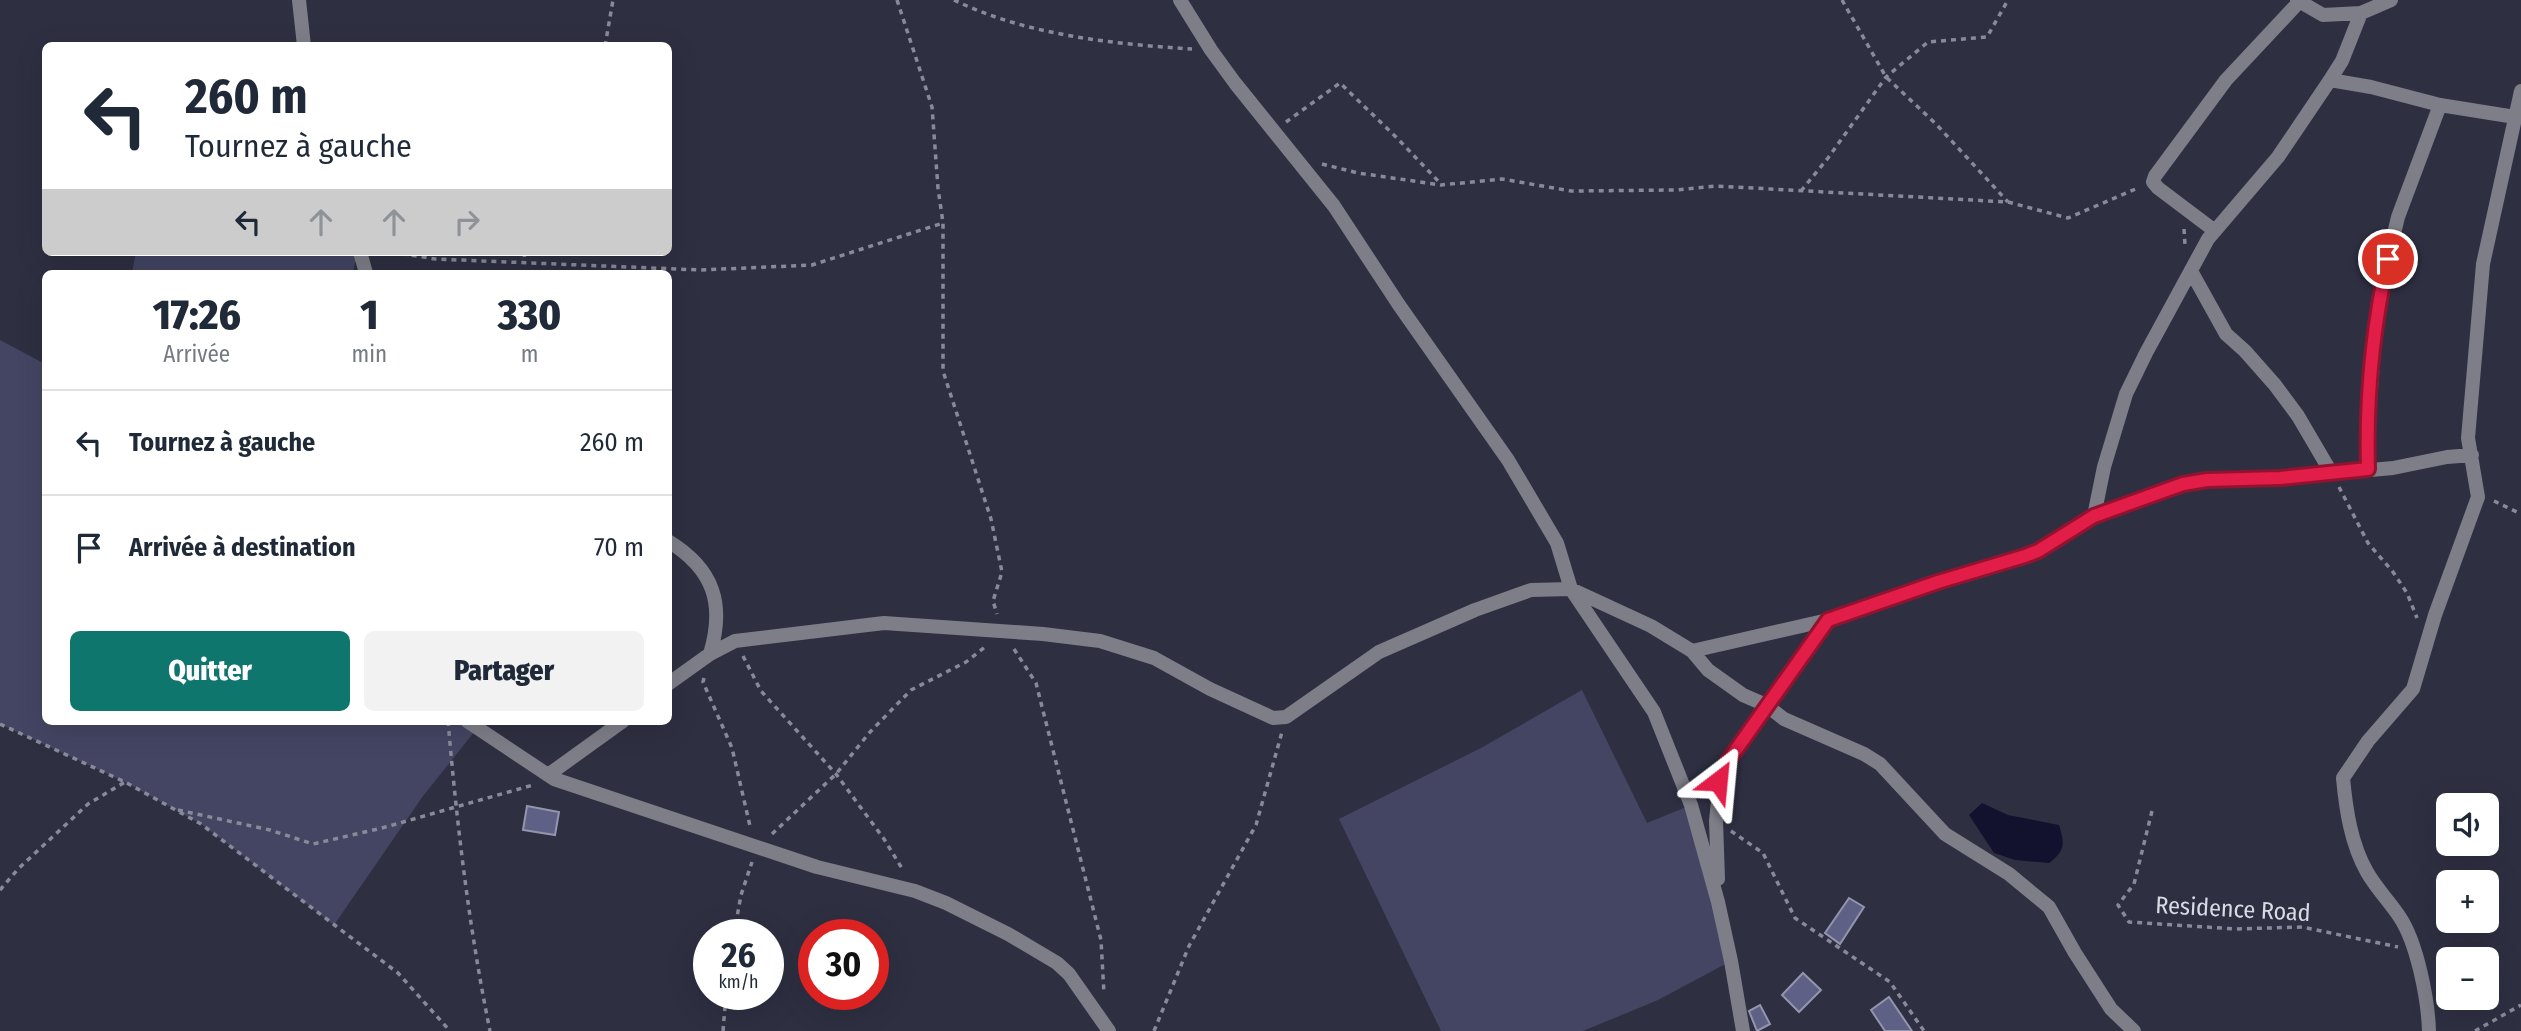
<!DOCTYPE html>
<html lang="fr">
<meta charset="utf-8">
<style>
:root{--surface:#fff;--page:#f2f2f3;--text:#1f2937;--muted:#747a83;--line:#e0e1e3;--accent:#0f766e}
body{margin:0;font-family:"Fira Sans Condensed",sans-serif;background:var(--page);color:var(--text);height:100vh;display:flex;flex-direction:column;font-size:26px;white-space:nowrap}
*{box-sizing:border-box;margin:0}
p{font-size:23px;color:var(--muted)}
.icon{flex:none;width:38px;height:38px;fill:none;stroke:currentColor;stroke-width:2;stroke-linecap:round;stroke-linejoin:round}
.map{position:relative;flex:1;overflow:hidden}
.sheet{position:absolute;left:42px;top:270px;width:630px;height:455px;display:flex;flex-direction:column;background:var(--surface);border-radius:10px;box-shadow:0 7px 28px #0002}
.sheet>*{flex:none}
.top-card{position:absolute;left:42px;top:42px;width:630px;height:214px;border-radius:10px;box-shadow:0 7px 28px #0002;background:#fff;color:var(--text);overflow:hidden}
.tools{position:absolute;left:2436px;top:793px;display:grid;gap:14px}
.tools a{display:grid;place-items:center;width:63px;height:63px;border-radius:10px;background:var(--surface);box-shadow:0 7px 28px #0002;font-size:35px}
.speed{position:absolute;left:693px;top:919px;display:flex;gap:14px;font-size:35px;font-weight:700;text-align:center}
.speed>*{display:grid;place-content:center;width:91px;height:91px;border-radius:50%;background:var(--surface);box-shadow:0 7px 28px #0002;line-height:1}
.speed small{font-size:18px;font-weight:400}
.speed .limit{border:10px solid #d22;background:#fff;color:#111}
.pin{position:absolute;display:grid;place-items:center;width:60px;height:60px;color:#fff;margin:-30px;border:4px solid #fff;border-radius:50%;box-shadow:0 2px 7px #0007}
.me{position:absolute;width:77px;margin:-38px;rotate:29deg;stroke-linejoin:round;filter:drop-shadow(0 0 5px #0008)}
.turn{display:flex;align-items:center;gap:24px;height:147px;padding:0 28px;font-size:32px}
.turn .icon{width:91px;height:91px;stroke-width:2.5}
.turn b{display:block;font-size:49px;line-height:60px}
.lanes{display:flex;align-items:center;height:66px;padding:0 28px;background:#0003;justify-content:center;gap:35px;direction:ltr}
.lanes .off{opacity:.35}
.eta{display:flex;justify-content:space-evenly;align-items:center;height:119px;text-align:center}
.eta b{font-size:42px;font-weight:800;line-height:49px}
.cta{display:flex;gap:14px;margin-top:auto;padding:14px 28px}
.cta a{flex:1;height:80px;border-radius:10px;background:var(--accent);color:#fff;font-size:28px;font-weight:800;line-height:80px;text-align:center}
.cta a+a{background:var(--page);color:var(--text)}
ul{padding:0;list-style:none}
li{display:flex;align-items:center;gap:21px;height:105px;padding:0 28px;border-top:2px solid var(--line)}
li div{flex:1}
li b{display:block;font-size:26px}
li em{font-style:normal}
.map>svg:first-child{display:block}
.green{fill:#434563}
.water{fill:#12122f}
.building{fill:#5e6185;stroke:#9395ac;stroke-width:2}
.lines{fill:none;stroke-linecap:round;stroke-linejoin:round}
.path{stroke:#888a99;stroke-width:3.5;stroke-dasharray:5 5;stroke-linecap:butt}
.minor{stroke:#7d7e88;stroke-width:14}
.route-casing{stroke:#92132f;stroke-width:18}
.route{stroke:#e11d48;stroke-width:12}
.labels{text-anchor:middle;stroke-width:7;stroke-linejoin:round;paint-order:stroke}
.street-label{font-size:24px;fill:#d8dae6;stroke:#2e3042}
</style>
<div class="map">
<svg width="2521" height="1031" viewBox="0 0 2521 1031">
<rect width="100%" height="100%" fill="#2e3042"/>
<path class="green" d="M136 252H357L353 273H132Z
M0 340 45 364 46 721H483L423 796 334 925 201 824 125 782 0 724Z
M1582 690 1647 823 1691 805 1731 961 1658 1000 1583 1031H1441L1339 819 1481 748Z"/>
<path class="water" d="M1982 803 2008 815 2059 825C2065 844 2065 851 2049 863L2015 860 1994 853 1969 815Z"/>
<path class="building" d="M527 806 559 812 555 835 523 830Z
M1849 898 1864 907 1840 944 1825 933Z
M1803 973 1821 990 1799 1012 1782 995Z
M1889 997 1912 1031H1885L1871 1010Z
M1760 1005 1770 1024 1757 1031 1749 1011Z"/>
<g class="lines">
<path class="path" d="M897 0 932 107 938 188 943 223V371L991 519 1002 572 993 601 997 614
M954 0C1026 35 1112 44 1192 49
M1842 0 1886 77 1936 124 2008 202
M605 46 613 0
M1286 122 1340 83 1396 137 1441 184
M1322 164 1358 173 1441 185 1502 179 1571 191 1675 190 1716 186 2008 202 2068 218 2138 188
M1801 191 1828 158 1886 77 1928 42 1987 37 2008 0
M2184 229 2185 245
M392 252 435 259 701 270 812 265 943 223
M524 252 525 262
M2339 487 2368 543 2393 572 2407 593 2417 618
M2494 501 2521 514
M1014 649 1036 683 1101 940 1104 994
M743 656 761 691 836 774 884 839 903 870
M704 678 703 682 732 748 750 826
M448 721C457 825 469 928 490 1031
M0 724 125 782 201 824 398 973 450 1031
M178 810 270 830 313 844 382 828 533 785
M2152 811 2134 884 2118 905 2129 922 2236 929 2302 927 2398 947
M1731 831 1763 853 1795 918 1890 982 1924 1031
M772 834 836 774 870 732 911 690 966 662 985 647
M0 890 18 869 88 804 125 782
M734 934 741 895 752 862
M723 1031 726 994
M1154 1031 1189 946 1256 825 1282 732
M2475 1031 2521 1005"/>
<path class="minor" d="M299 0 304 46
M1180 0 1211 50 1235 83 1334 206 1399 305 1508 460 1557 543 1571 589 1654 712 1691 805 1718 902 1731 961 1743 1031
M2297 0 2323 15 2361 13 2391 0
M2330 80 2371 87 2440 105 2515 117
M2215 231 2158 188 2153 182 2155 176 2226 80 2299 2
M360 252 366 273
M2191 271 2226 334 2245 351 2275 385 2298 416 2332 474
M2368 469 2367 438 2378 301 2398 217 2440 105
M2094 516 2104 467 2126 394 2146 353 2208 239 2278 157 2330 80 2342 61 2361 13
M668 541C714 569 725 604 710 654
M1692 651 1708 670 1743 695 1766 705 1784 719 1864 754 1880 764 1945 834 2009 874 2049 907 2075 953 2111 1009 2134 1031
M668 684 710 654 735 641 884 623 1043 634 1100 641 1154 658 1210 689 1273 718 1286 717 1379 652 1475 610 1531 590 1571 589 1651 626 1692 651 1828 620 1938 582 2025 556 2038 551 2094 516 2183 484 2208 480 2280 478 2393 468 2447 457 2472 455
M467 721 554 779 817 867 915 891 946 903 1008 934 1057 963 1069 974 1109 1031
M548 775 623 721
M1718 879 1716 821 1721 771 1828 620
M2429 1031C2428 999 2417 942 2399 916 2389 901 2376 888 2367 872 2351 844 2346 810 2343 778L2368 741 2413 689 2435 615 2478 497 2468 438 2483 264 2521 91"/>
</g>
<g class="lines">
<g class="route-casing">
<path id="route" d="M1718 781 1721 771 1828 620 1938 582 2025 556 2038 551 2094 516 2183 484 2207 480 2280 478 2368 469C2366 401 2373 326 2388 259"/>
</g>
<use href="#route" class="route"/>
</g>
<g class="labels">
<g class="street-label">
<text transform="translate(2233 909) rotate(3)" y="8">Residence Road</text>
</g>
</g>
</svg>
<div class="tools">
<a><svg class="icon" aria-label="sound" viewBox="0 0 24 24"><path d="M4 9h4l5-4v14l-5-4H4zM17 9q2 3 0 6"/></svg></a>
<a>+</a>
<a>−</a>
</div>
<div class="speed"><div>26<small>km/h</small></div><div class="limit">30</div></div>
<div class="pin" style="left:2388px;top:259px;background:#d93025"><svg class="icon" aria-label="arrive" viewBox="0 0 24 24"><path d="M6 21V4h12l-3 4 3 4H6"/></svg></div>
<svg class="me" style="left:1718px;top:781px" viewBox="-20 -20 40 40"><path d="M0-17L14 15 0 8-14 15z" fill="#e11d48" stroke="#fff" stroke-width="4"/></svg>
<div class="top-card">
<div class="turn"><svg class="icon" aria-label="left" viewBox="0 0 24 24"><path d="M17 20v-9H6M10 6l-5 5 5 5"/></svg><div><b>260 m</b>Tournez à gauche</div></div>
<div class="lanes"><svg class="icon" aria-label="left" viewBox="0 0 24 24"><path d="M17 20v-9H6M10 6l-5 5 5 5"/></svg><svg class="icon off" aria-label="ahead" viewBox="0 0 24 24"><path d="M12 20V5M6 11l6-6 6 6"/></svg><svg class="icon off" aria-label="ahead" viewBox="0 0 24 24"><path d="M12 20V5M6 11l6-6 6 6"/></svg><svg class="icon off" aria-label="right" viewBox="0 0 24 24"><path d="M7 20v-9h11M14 6l5 5-5 5"/></svg></div>
</div>
<section class="sheet">
<div class="eta">
<div><b>17:26</b><p>Arrivée</p></div>
<div><b>1</b><p>min</p></div>
<div><b>330</b><p>m</p></div>
</div>
<ul>
<li><svg class="icon" aria-label="left" viewBox="0 0 24 24"><path d="M17 20v-9H6M10 6l-5 5 5 5"/></svg><div><b>Tournez à gauche</b></div><em>260 m</em></li>
<li><svg class="icon" aria-label="arrive" viewBox="0 0 24 24"><path d="M6 21V4h12l-3 4 3 4H6"/></svg><div><b>Arrivée à destination</b></div><em>70 m</em></li>
</ul>
<div class="cta"><a>Quitter</a><a>Partager</a></div>
</section>
</div>
